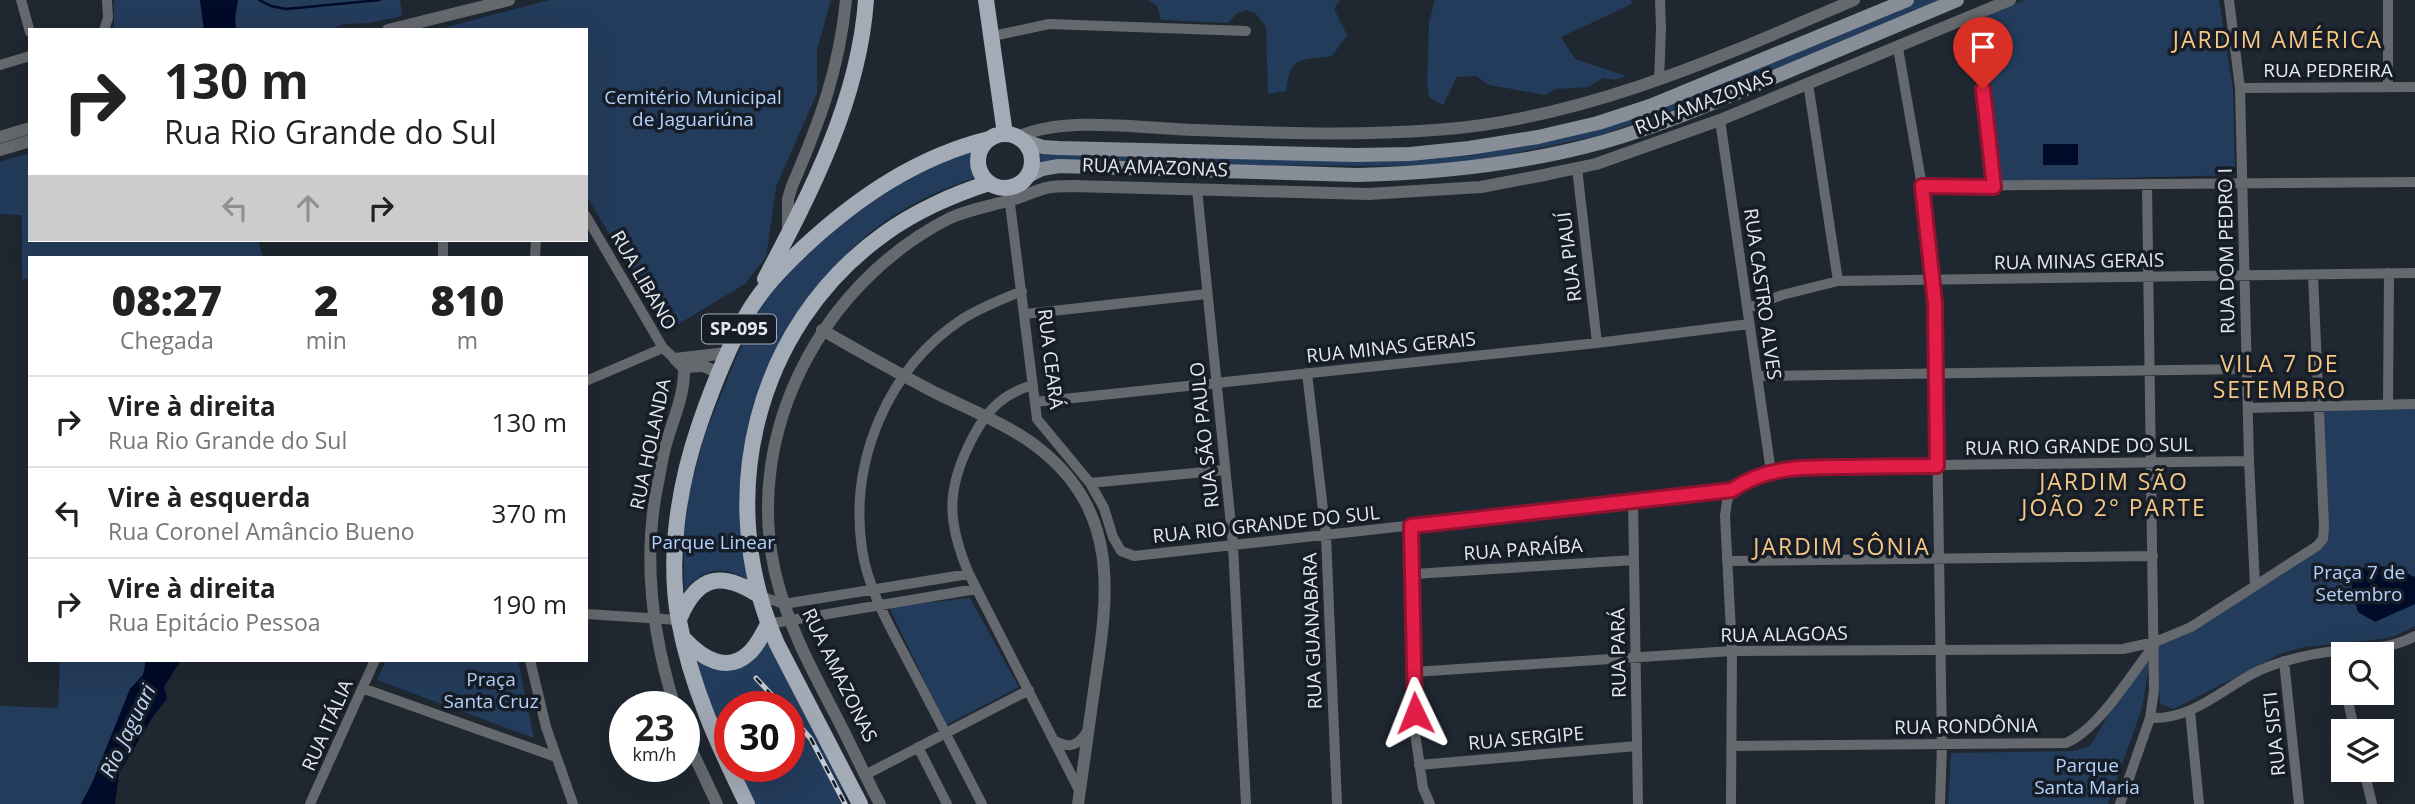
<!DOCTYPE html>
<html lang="pt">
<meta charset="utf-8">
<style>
:root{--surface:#fff;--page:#f6f6f6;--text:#222;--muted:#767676;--line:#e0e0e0}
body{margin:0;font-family:"Open Sans",sans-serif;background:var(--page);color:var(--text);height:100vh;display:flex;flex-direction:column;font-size:26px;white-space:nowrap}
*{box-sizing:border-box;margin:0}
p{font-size:23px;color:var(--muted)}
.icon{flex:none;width:38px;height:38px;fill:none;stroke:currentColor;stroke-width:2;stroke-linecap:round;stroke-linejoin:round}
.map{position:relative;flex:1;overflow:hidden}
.side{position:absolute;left:28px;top:256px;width:560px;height:406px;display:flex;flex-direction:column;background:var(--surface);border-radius:0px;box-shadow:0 7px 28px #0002}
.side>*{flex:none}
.top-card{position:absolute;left:28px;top:28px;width:560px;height:214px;border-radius:0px;box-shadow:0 7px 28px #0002;background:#fff;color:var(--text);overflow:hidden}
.buttons{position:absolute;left:2331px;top:642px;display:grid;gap:14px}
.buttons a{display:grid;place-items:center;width:63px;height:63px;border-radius:0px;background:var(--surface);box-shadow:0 7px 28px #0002;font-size:35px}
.speed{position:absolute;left:609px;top:691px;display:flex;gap:14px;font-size:35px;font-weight:700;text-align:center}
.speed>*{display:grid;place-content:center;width:91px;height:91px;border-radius:50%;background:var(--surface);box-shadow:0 7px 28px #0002;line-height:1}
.speed small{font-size:18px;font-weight:400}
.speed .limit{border:10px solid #d22;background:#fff;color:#111}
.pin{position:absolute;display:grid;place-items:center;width:60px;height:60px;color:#fff;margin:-72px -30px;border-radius:50% 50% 50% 0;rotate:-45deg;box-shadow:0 0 7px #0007}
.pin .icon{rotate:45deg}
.me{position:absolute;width:77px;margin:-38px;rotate:358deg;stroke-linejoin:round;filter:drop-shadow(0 0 5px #0008)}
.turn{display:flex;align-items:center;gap:24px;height:147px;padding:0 21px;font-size:32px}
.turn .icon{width:91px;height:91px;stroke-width:2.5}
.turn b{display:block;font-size:49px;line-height:60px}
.lanes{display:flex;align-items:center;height:66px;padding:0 21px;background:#0003;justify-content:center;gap:35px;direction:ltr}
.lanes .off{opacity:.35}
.eta{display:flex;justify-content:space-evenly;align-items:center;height:119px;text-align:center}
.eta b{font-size:42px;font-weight:800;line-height:49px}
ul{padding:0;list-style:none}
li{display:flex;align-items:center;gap:21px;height:91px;padding:0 21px;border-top:2px solid var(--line)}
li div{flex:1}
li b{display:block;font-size:26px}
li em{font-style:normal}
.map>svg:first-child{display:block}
.green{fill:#243c5c}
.water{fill:#000b29}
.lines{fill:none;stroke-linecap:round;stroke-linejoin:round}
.stream{stroke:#000b29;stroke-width:2.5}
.minor{stroke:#65696e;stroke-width:10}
.tertiary{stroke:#65696e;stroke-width:12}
.secondary{stroke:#888e97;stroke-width:14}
.primary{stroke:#a3abb6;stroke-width:16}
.rail-casing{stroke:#c7ccd4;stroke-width:5}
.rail{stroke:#161d27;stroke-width:2.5;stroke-dasharray:8;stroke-linecap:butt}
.route-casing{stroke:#92132f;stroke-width:18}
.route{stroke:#e11d48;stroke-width:12}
.labels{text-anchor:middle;stroke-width:7;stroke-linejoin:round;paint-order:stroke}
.shield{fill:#161d27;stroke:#a6acb4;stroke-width:2}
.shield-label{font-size:18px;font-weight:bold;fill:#e4e9f0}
.street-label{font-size:19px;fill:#e4e9f0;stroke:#161d27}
.park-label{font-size:19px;fill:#b2d2fd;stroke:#161d27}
.water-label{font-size:21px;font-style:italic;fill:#bfd4f1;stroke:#161d27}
.quarter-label{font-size:23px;letter-spacing:2px;fill:#f6c684;stroke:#161d27}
</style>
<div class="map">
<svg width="2415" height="804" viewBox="0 0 2415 804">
<rect width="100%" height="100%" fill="#1f2731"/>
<path class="green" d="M114 0H200L204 30H114Z
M238 0H400L402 16 370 23 344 24 327 30H236L235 18Z
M549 0H831L817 50V93L776 187 766 257 745 284 667 331 586 195V30H436Z
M1148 0H1340L1334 9 1347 35 1332 56C1301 60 1290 55 1286 91L1268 94 1266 27 1256 14 1246 10 1237 13 1228 23 1161 20 1157 6Z
M1435 0H1631L1632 4 1561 37 1575 59 1626 76 1615 80 1603 78 1588 87 1555 89 1545 95 1489 85 1476 76 1457 77 1443 105 1429 97 1427 83 1429 22Z
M1915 0H1940L1740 87 1598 136 1468 163 1411 166 1037 164 1032 146 1269 157 1470 156 1591 128 1746 70Z
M2024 0H2219L2233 89 2235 175 2001 181 1979 19Z
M974 146 971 162 977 177C940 189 904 206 873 230 846 251 826 279 807 307 797 322 786 336 777 351 738 417 732 507 749 580 722 565 705 567 684 591V533L689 492 706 431 737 356 767 294 824 236 915 170Z
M30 153V240H258L263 257H30V279H22V215L0 214V162Z
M2415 406V626L2395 636 2381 639 2304 647 2282 653 2186 703 2173 709 2160 704 2157 644 2324 539 2323 408Z
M970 598 1019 687 946 725 889 607Z
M767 630 836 774 848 804H752L733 767 789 766V707H730V759L687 645 726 665Z
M60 660H146L143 675 130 689 93 781 81 804H0V706L58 708Z
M386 660H518L534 738 377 680Z
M2150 661 2142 708 2108 804H1948L1951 753 2073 751 2090 746 2137 667Z"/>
<path class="water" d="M200 0H238L235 18 236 30H204Z
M2043 144H2078V165H2043Z
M2371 565 2402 569 2413 577 2415 576V604L2375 622 2358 612 2351 589 2356 571Z
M146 660H181L164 687 167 699 154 715 119 773 115 804H81L93 781 130 689 143 675Z"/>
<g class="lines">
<path class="stream" d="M259 0 271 6 286 9 380 0"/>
<path class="minor" d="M21 0 30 32
M2229 0 2240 88 2249 461 2255 586
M2388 0V87
M1975 15 1994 187
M104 30 108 18 107 0
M993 36 1049 24 1246 31
M1898 48 1922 186 1935 303 1942 745 1940 804
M0 65 30 56
M1659 80 1661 29 1660 0
M1808 83 1838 281
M2240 88 2415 87
M1720 120 1771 472
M1577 168 1597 343
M1922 186 2415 182
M1008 188 1037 419 1090 483 1104 508 1113 537 1121 551 1134 556 1732 490C1752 476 1772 472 1797 467L2249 461
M1197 189 1233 545 1246 804
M586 216 663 348 675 359
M443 240V257
M535 257 536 240
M1748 308 1782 295 1838 281 2415 273
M1025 314 1207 294
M1307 373 1326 535 1337 804
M1757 376 2247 369
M586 381 663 348
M1033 385C1004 393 988 409 974 435 946 487 946 520 969 574L1080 792
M1035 402 1597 343 1749 324
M2388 405 2389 273
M2248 408 2415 404
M1090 483 1225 470
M1633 501 1638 804
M1411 526 1415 733 1423 788 1430 804
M1727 561 2153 556
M1414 574 1634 560
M760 596 784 604 969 574
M586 614 679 620
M768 624 976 589
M2337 651 2343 679
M530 660 546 727 573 804
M2284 661 2299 804
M1414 672 1732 651 2123 649 2155 642 2191 627 2317 546 2323 539 2324 527 2313 275
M362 688 556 757
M2346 693 2355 732
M2190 711 2199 804
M2150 718C2200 720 2230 679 2273 665 2294 658 2314 653 2336 651 2365 648 2389 650 2415 636
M1054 740C1070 750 1079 745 1088 730
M1731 746 2066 743C2100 728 2131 674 2155 644
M918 747 947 804
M1419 765 1637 746
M2364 770 2372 804
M865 775 1029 690
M310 804 375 660
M982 804C958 758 935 712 911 667 892 630 868 591 862 549 849 461 888 367 964 318 982 307 1002 299 1022 291
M1731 804 1732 651 1725 516 1727 501 1732 490
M2120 804 2150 718 2154 690 2147 185"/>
<path class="tertiary" d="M388 30 509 0
M0 137 30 128
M1018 137C1066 115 1143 129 1196 130 1276 133 1356 136 1435 130 1582 120 1721 57 1854 0
M0 150 30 141
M788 232V199L792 186C820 121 839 70 846 0
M822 330C861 352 899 374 938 394 969 409 1010 426 1036 446 1120 510 1109 592 1095 683 1089 724 1084 764 1078 804
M675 359 727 353
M684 368C699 365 706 364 717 374
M675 707C652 634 642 554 659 478 661 466 663 453 667 441 674 416 685 394 684 368L675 359
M684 734 717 804
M880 804C865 776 852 747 837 718 812 670 788 627 775 572 743 431 823 282 950 218 970 209 990 206 1011 200 1023 197 1034 191 1046 188 1054 186 1064 186 1073 186L1368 194 1481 187 1544 175 1596 164 1720 120 2010 0"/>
<path class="secondary" d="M1023 140 1043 147 1058 148 1355 155 1410 154 1469 148 1538 137 1598 123 1650 106 1907 0
M1028 176 1042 169 1059 166 1357 175C1440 173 1523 164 1603 142 1659 126 1713 103 1767 80 1830 53 1894 27 1957 0"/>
<path class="primary" d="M986 0 1005 134
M978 161a27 27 0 1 1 54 0a27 27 0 1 1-54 0Z
M765 279C811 192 859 100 866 0
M680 617C698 575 722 571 760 596
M685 640C702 658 727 674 749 653 757 646 763 634 768 624
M747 804C718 745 691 686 679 621 667 556 679 484 700 423 713 386 727 350 746 316 761 289 782 268 804 247 858 197 917 157 989 139
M860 804 777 644C713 500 754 327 884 234 914 212 954 194 989 183"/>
<g class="rail-casing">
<path id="rail" d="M756 678 783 707
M789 714 811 739 845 804"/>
</g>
<use href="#rail" class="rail"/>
</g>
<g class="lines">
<g class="route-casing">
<path id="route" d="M1415 713 1411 526 1732 490C1768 465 1809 467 1851 467 1880 466 1908 466 1937 466L1935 303 1922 186 1994 187 1983 89"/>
</g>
<use href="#route" class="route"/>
</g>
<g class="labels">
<rect class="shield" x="702" y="314.5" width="74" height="29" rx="5"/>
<g class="shield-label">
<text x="739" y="335">SP-095</text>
</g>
<g class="street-label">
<text x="2328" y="77">RUA PEDREIRA</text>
<text transform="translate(1704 102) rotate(-21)" y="7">RUA AMAZONAS</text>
<text transform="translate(1155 167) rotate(2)" y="7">RUA AMAZONAS</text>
<text transform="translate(2226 251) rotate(-91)" y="7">RUA DOM PEDRO I</text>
<text transform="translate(1569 257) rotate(-97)" y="7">RUA PIAUÍ</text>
<text transform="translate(2079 261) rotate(-1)" y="7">RUA MINAS GERAIS</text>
<text transform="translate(644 280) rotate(60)" y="7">RUA LIBANO</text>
<text transform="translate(1763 294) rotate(82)" y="7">RUA CASTRO ALVES</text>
<text transform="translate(1391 347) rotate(-6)" y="7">RUA MINAS GERAIS</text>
<text transform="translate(1051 359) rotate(83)" y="7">RUA CEARÁ</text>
<text transform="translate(1204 435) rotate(-96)" y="7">RUA SÃO PAULO</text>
<text transform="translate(650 444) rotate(-78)" y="7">RUA HOLANDA</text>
<text transform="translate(2079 446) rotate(-1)" y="7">RUA RIO GRANDE DO SUL</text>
<text transform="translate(1266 524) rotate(-6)" y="7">RUA RIO GRANDE DO SUL</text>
<text transform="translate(1523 549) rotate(-4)" y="7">RUA PARAÍBA</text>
<text transform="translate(1312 631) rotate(-92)" y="7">RUA GUANABARA</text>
<text transform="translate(1784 634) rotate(-1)" y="7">RUA ALAGOAS</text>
<text transform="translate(1618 653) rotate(-91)" y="7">RUA PARÁ</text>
<text transform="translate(840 675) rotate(64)" y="7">RUA AMAZONAS</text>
<text transform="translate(327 725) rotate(-66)" y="7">RUA ITÁLIA</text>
<text transform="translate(1966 726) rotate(-1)" y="7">RUA RONDÔNIA</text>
<text transform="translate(2274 734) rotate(-96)" y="7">RUA SISTI</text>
<text transform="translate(1526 738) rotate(-5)" y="7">RUA SERGIPE</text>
</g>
<g class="park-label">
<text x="693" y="104">Cemitério Municipal<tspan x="693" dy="22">de Jaguariúna</tspan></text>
<text x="713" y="549">Parque Linear</text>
<text x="2359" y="579">Praça 7 de<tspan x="2359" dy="22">Setembro</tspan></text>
<text x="491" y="686">Praça<tspan x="491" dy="22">Santa Cruz</tspan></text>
<text x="2087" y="772">Parque<tspan x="2087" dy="22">Santa Maria</tspan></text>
</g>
<g class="water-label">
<text transform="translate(128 731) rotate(-64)" y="7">Rio Jaguari</text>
</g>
<g class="quarter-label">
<text x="2278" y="48">JARDIM AMÉRICA</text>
<text x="2280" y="372">VILA 7 DE<tspan x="2280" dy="26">SETEMBRO</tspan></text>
<text x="2114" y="490">JARDIM SÃO<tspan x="2114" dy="26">JOÃO 2° PARTE</tspan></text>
<text x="1842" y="555">JARDIM SÔNIA</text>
</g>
</g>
</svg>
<div class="buttons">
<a><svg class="icon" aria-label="search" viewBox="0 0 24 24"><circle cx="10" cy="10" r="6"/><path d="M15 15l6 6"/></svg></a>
<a><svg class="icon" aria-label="layers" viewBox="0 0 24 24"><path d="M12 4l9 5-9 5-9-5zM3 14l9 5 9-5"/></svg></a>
</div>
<div class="speed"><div>23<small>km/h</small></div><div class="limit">30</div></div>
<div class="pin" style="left:1983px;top:89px;background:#d93025"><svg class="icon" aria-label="arrive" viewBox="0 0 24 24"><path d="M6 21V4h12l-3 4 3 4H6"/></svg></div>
<svg class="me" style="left:1415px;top:713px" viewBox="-20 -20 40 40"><path d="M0-17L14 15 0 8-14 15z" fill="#e11d48" stroke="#fff" stroke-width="4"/></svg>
<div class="top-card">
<div class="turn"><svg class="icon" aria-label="right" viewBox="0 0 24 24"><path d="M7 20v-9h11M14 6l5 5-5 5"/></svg><div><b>130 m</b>Rua Rio Grande do Sul</div></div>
<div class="lanes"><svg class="icon off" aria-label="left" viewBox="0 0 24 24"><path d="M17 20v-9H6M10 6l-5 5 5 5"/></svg><svg class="icon off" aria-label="ahead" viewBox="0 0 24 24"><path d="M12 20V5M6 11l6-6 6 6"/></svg><svg class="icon" aria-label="right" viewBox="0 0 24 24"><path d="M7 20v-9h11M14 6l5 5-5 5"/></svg></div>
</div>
<section class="side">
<div class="eta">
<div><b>08:27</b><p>Chegada</p></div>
<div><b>2</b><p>min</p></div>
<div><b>810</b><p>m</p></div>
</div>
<ul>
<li><svg class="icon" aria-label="right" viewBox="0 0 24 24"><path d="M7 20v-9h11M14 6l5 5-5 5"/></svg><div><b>Vire à direita</b><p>Rua Rio Grande do Sul</p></div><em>130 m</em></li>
<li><svg class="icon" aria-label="left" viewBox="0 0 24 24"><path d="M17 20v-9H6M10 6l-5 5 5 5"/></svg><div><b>Vire à esquerda</b><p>Rua Coronel Amâncio Bueno</p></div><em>370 m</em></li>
<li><svg class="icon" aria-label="right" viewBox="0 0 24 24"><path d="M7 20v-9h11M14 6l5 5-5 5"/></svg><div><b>Vire à direita</b><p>Rua Epitácio Pessoa</p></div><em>190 m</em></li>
</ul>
</section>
</div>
